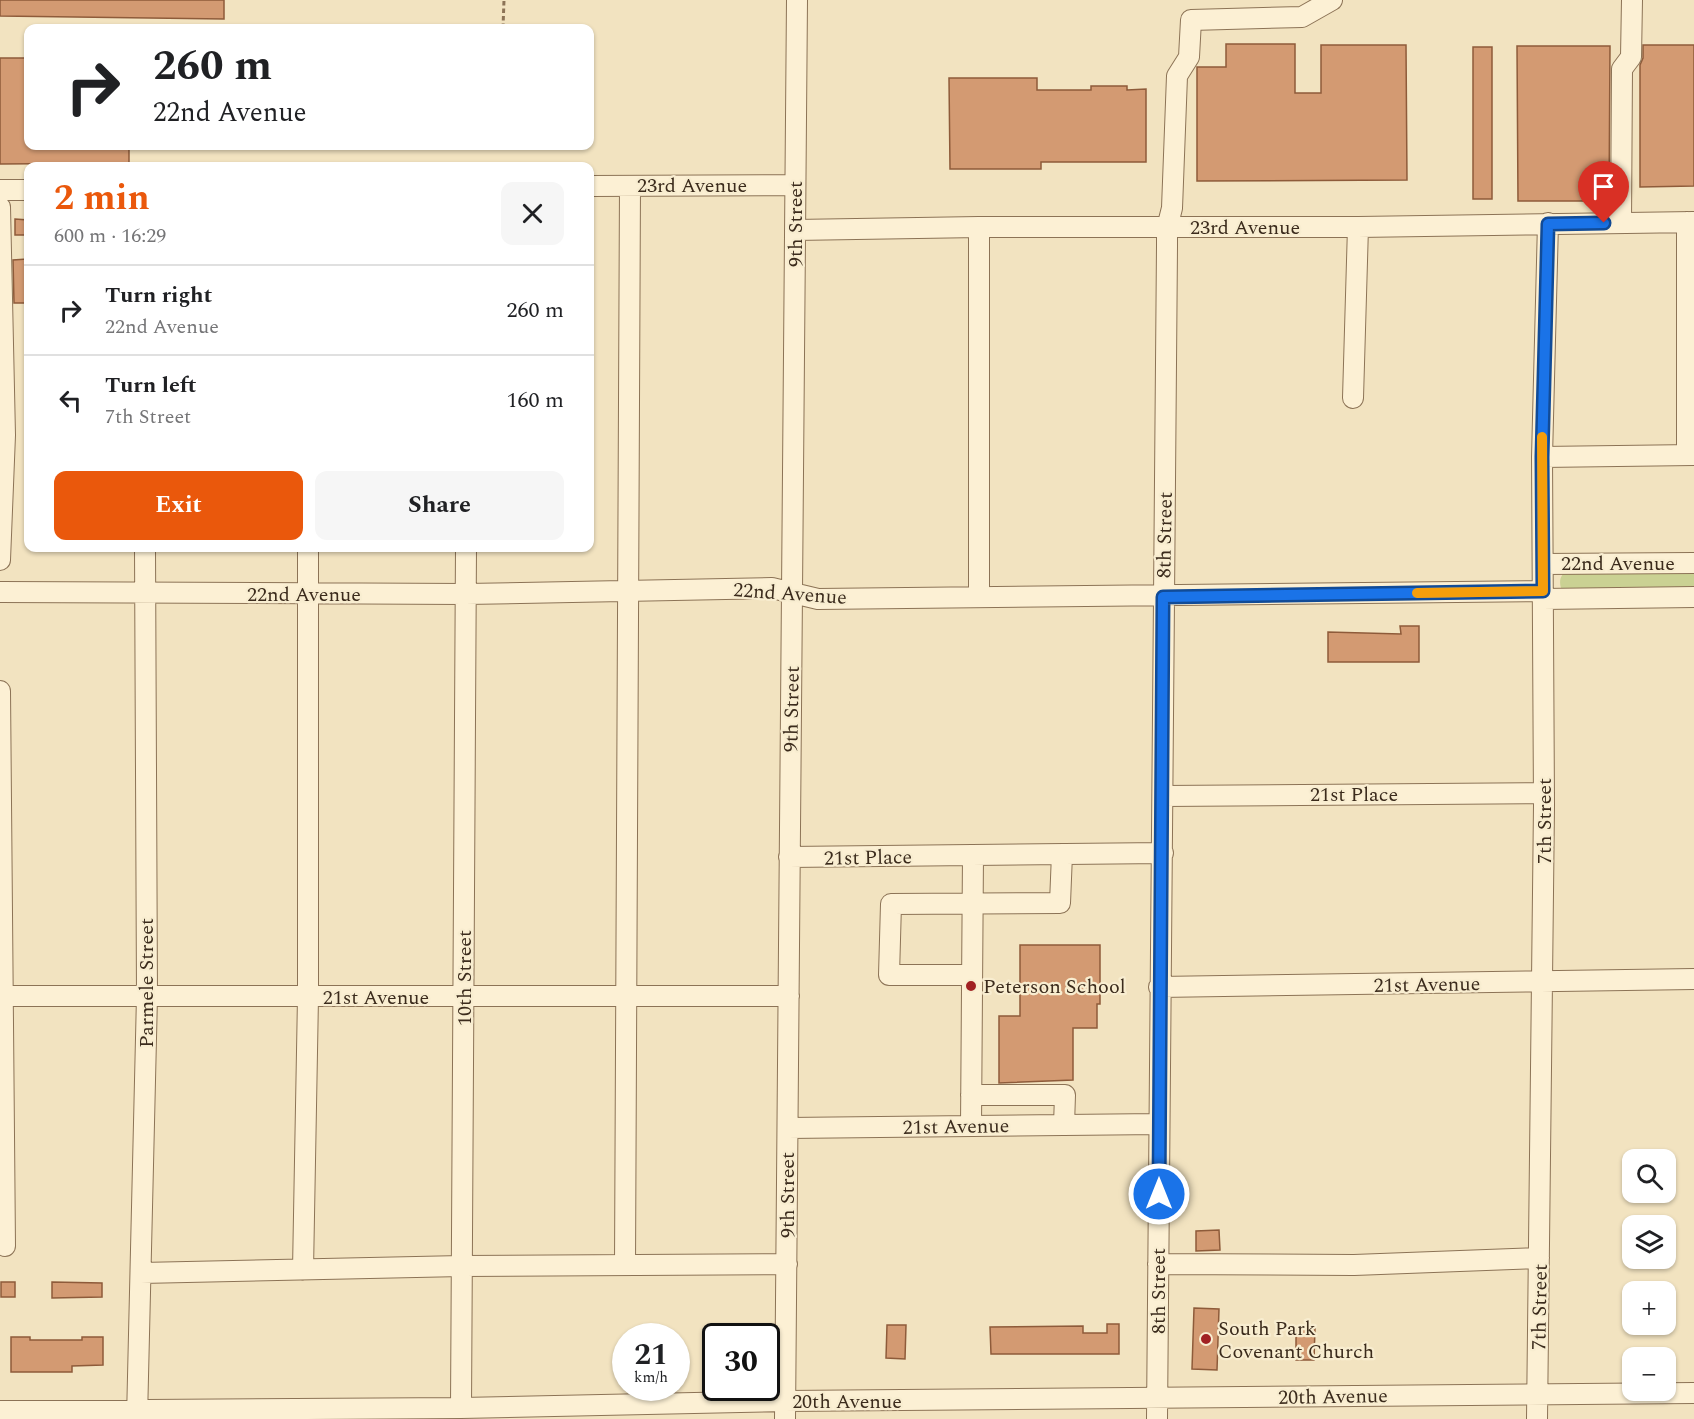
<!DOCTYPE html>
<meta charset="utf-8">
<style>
:root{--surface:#fff;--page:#f6f6f6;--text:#202124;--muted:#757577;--line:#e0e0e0;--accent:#ea580c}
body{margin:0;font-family:Spectral,serif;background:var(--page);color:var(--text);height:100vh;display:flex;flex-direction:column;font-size:22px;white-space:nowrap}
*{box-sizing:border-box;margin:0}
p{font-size:20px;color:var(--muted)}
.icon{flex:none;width:33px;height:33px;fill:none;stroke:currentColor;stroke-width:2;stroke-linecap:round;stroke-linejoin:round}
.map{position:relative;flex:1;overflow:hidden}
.drawer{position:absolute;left:24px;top:162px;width:570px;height:390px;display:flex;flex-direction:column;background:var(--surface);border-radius:12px;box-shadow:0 2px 4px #0004}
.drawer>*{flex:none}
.hud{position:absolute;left:24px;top:24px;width:570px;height:126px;border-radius:12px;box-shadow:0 2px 4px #0004;background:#fff;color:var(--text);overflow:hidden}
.fabs{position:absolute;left:1622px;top:1149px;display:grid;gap:12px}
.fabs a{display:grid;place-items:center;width:54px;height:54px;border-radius:12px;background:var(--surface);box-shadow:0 2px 4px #0004;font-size:30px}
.speed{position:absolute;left:612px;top:1323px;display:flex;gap:12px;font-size:30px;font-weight:700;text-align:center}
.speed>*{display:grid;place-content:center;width:78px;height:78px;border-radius:50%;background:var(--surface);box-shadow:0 2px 4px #0004;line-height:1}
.speed small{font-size:15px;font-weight:400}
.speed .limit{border:3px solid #111;border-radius:9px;background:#fff;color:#111}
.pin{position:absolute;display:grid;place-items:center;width:51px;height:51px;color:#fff;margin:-62px -26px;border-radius:50% 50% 50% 0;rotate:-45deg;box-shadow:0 0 6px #0007}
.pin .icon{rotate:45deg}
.me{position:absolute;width:66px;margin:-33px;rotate:0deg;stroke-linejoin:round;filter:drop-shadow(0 0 4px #0008)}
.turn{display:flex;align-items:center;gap:21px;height:126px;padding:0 30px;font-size:27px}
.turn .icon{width:78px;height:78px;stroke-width:2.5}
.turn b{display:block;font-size:42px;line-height:51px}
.round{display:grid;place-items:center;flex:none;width:63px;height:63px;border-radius:12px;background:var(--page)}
.summary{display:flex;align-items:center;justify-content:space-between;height:102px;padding:0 30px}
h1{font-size:36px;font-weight:700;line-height:45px;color:var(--accent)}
.primary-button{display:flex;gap:12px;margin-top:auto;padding:12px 30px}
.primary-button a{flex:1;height:69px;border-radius:12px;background:var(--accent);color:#fff;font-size:24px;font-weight:700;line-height:69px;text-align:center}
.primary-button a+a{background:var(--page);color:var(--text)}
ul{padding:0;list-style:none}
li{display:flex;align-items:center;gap:18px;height:90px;padding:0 30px;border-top:2px solid var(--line)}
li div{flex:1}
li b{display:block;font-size:22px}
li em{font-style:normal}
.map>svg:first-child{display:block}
.green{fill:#cad193}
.building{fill:#d39a72;stroke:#8e5b3a;stroke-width:1.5}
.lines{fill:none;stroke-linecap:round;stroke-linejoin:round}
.minor-casing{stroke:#8c7356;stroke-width:22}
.path{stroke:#8c7356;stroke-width:3;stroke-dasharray:4.5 3;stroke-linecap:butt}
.minor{stroke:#fcf0d4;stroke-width:20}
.route-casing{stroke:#114b97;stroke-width:15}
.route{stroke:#1a73e8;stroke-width:10}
.slow{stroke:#f59e0b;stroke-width:10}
.poi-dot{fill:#a12122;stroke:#f8edd0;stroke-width:2}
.labels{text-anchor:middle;stroke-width:4.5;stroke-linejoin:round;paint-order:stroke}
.street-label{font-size:20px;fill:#3b2b1c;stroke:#f8edd0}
.poi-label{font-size:20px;fill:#3b2b1c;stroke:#f8edd0;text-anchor:start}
</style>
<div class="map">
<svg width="1694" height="1419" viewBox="0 0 1694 1419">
<rect width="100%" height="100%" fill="#f2e3c0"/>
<path class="green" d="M1694 570V590L1566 591 1561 588C1559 581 1560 576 1566 571Z"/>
<path class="building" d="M0 0H224V19L0 16Z
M1226 44H1295V93H1321V45H1406L1407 180 1197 181V67H1226Z
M1643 45H1694V186L1640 187V65L1643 58Z
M1517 46H1610L1609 201H1518Z
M1473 47H1492V199H1473Z
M0 58H28V146H129V163L0 164Z
M949 78H1037V90H1091V86H1127V90L1146 89V162H1041V169H950Z
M15 219 28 220V235H15Z
M27 259 28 303H14L13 260Z
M1400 626H1419V662H1328V632L1401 634Z
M1020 945H1100V1004H1097V1028H1073V1080L999 1083V1016H1020Z
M1219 1230 1220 1250 1196 1251V1231Z
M1 1282H15V1297H1Z
M52 1282 102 1283V1297L52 1298Z
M1194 1308 1219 1309 1217 1370 1192 1369Z
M1107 1324H1119V1354H991L990 1327 1083 1326V1333H1107Z
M887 1325H906L905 1359 886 1358Z
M1296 1327 1315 1328 1314 1360H1296Z
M11 1337H30V1340H82V1337H103V1365L72 1366V1372H11Z"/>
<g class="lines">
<g class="minor-casing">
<path id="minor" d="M590 186 794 185
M0 190H28
M0 207 5 435 0 560
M1621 223 1622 69 1631 57 1632 0
M979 227V596
M795 230 979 227H1358L1694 222
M1353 398 1358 227
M1687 455V222
M1542 457 1694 455
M1543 564 1694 563
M0 592 466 594 772 588 818 599 1543 591
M1543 599 1694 597
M0 691 5 1246
M1163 796 1544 793
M789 857 1163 853
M972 975H889L891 904 1060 903 1062 854
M1159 987 1694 979
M0 996H789
M971 1095H1065L1064 1125
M971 1126 973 855
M788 1128 1159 1124
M1158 1264 1354 1265 1539 1258
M625 1265 630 186
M303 1270 308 997V548
M141 1273 462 1266 787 1264
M461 1408 466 548
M0 1411 461 1408 786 1401 1694 1393
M137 1419 147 996 145 548
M785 1419 797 0
M1157 1419 1167 246V228L1172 208 1177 76 1189 57 1191 20 1302 17 1332 0
M1537 1419 1544 805 1542 457 1548 223"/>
</g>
<path class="path" d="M235 27V28
M503 28 504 0"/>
<use href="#minor" class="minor"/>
</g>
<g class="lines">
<g class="route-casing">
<path id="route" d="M1159 1194 1163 597 1543 591 1542 457 1548 224 1604 223"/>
</g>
<use href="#route" class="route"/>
<path class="slow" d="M1417 593 1543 591 1542 437"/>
</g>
<g class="poi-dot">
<circle cx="971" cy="986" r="6"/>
<circle cx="1206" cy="1339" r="6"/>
</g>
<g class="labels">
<g class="street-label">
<text x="692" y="192">23rd Avenue</text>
<text transform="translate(795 224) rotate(-90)" y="7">9th Street</text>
<text x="1245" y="234">23rd Avenue</text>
<text transform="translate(1164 535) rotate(-89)" y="7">8th Street</text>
<text x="1618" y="570">22nd Avenue</text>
<text transform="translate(790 593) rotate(4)" y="7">22nd Avenue</text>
<text x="304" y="601">22nd Avenue</text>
<text transform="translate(791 709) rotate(-89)" y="7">9th Street</text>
<text x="1354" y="801">21st Place</text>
<text transform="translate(1544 821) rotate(-90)" y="7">7th Street</text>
<text transform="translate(868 857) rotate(-1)" y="7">21st Place</text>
<text transform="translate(464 978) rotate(-90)" y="7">10th Street</text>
<text transform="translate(146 983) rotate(-90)" y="7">Parmele Street</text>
<text transform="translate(1427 984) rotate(-1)" y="7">21st Avenue</text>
<text x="376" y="1004">21st Avenue</text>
<text transform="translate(956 1126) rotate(-1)" y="7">21st Avenue</text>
<text transform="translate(787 1195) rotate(-90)" y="7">9th Street</text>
<text transform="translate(1158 1291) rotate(-90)" y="7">8th Street</text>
<text transform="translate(1539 1307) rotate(-89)" y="7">7th Street</text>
<text transform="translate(1333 1396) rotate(-1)" y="7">20th Avenue</text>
<text x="847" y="1408">20th Avenue</text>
</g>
<g class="poi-label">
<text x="983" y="993">Peterson School</text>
<text x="1218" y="1335">South Park<tspan x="1218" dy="23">Covenant Church</tspan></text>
</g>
</g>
</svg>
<div class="fabs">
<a><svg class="icon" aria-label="search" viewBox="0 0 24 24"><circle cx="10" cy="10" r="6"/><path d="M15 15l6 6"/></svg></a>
<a><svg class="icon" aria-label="layers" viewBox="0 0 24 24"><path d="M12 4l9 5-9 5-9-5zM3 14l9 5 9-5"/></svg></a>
<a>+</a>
<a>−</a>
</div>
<div class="speed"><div>21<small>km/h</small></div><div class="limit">30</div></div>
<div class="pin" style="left:1604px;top:223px;background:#d93025"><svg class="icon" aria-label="arrive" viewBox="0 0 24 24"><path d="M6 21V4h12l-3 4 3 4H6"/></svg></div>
<svg class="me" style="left:1159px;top:1194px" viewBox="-20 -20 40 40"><circle r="17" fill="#1a73e8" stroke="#fff" stroke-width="3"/><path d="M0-11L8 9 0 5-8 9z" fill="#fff"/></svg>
<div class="hud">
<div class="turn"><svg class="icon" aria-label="right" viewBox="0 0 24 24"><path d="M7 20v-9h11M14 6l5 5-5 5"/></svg><div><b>260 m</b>22nd Avenue</div></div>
</div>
<section class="drawer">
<div class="summary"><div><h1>2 min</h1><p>600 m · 16:29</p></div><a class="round"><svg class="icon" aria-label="close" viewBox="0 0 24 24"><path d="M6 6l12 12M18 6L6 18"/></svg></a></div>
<ul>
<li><svg class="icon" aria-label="right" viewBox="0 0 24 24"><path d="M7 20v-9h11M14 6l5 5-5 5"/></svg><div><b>Turn right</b><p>22nd Avenue</p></div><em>260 m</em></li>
<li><svg class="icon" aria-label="left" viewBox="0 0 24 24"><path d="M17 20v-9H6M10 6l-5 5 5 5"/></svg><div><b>Turn left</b><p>7th Street</p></div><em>160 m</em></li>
</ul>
<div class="primary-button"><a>Exit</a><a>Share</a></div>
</section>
</div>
